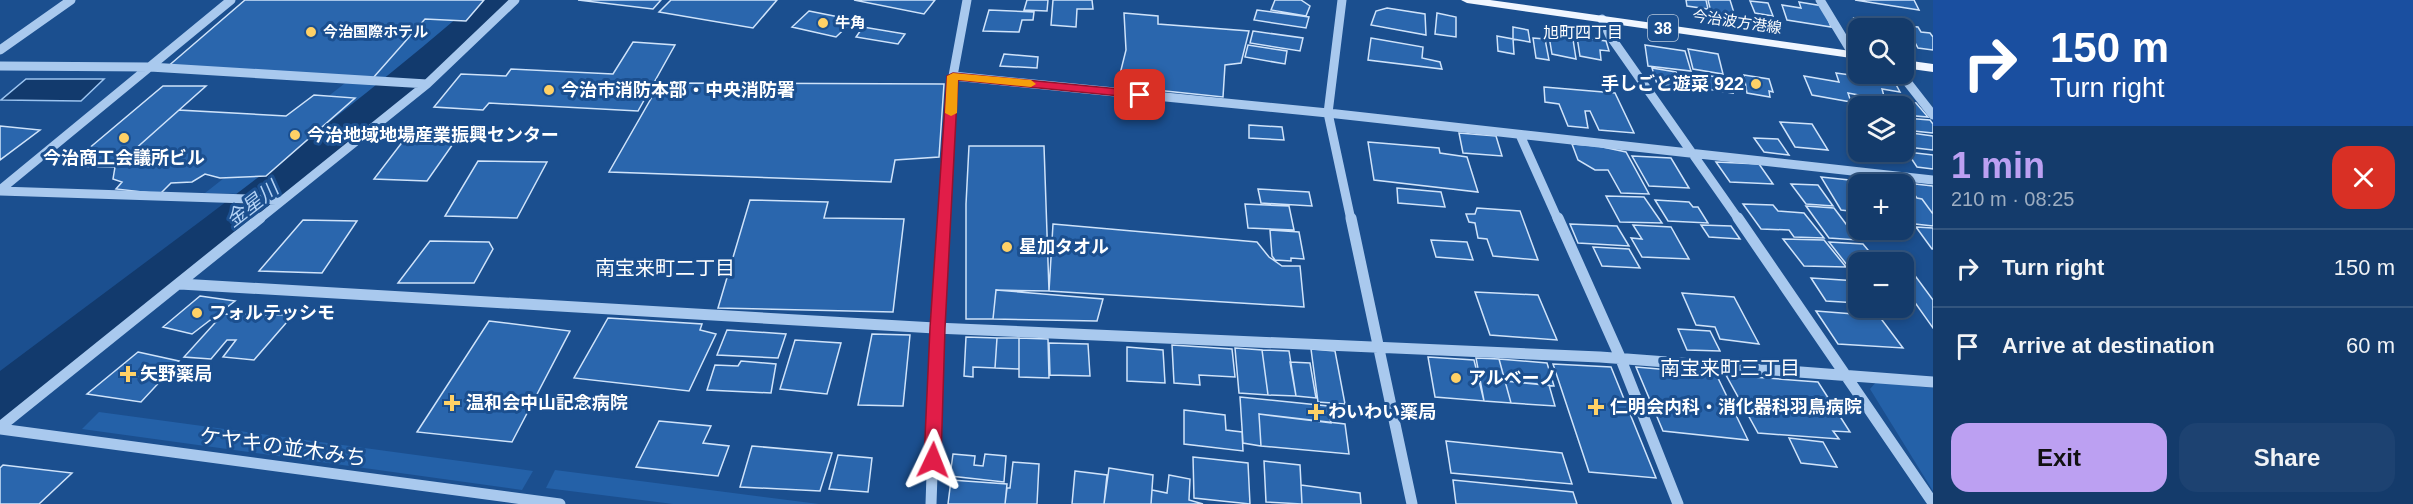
<!DOCTYPE html>
<meta charset="utf-8">
<style>
:root{--surface:#143b6b;--page:#1d4271;--text:#f1f3f6;--muted:#9dadc1;--line:#33557e;--accent:#bca0f2}
body{margin:0;font-family:Helvetica,"Noto Sans JP",sans-serif;background:var(--page);color:var(--text);height:100vh;display:flex;flex-direction:column;font-size:22px;white-space:nowrap}
*{box-sizing:border-box;margin:0}
p{font-size:20px;color:var(--muted)}
.icon{flex:none;width:33px;height:33px;fill:none;stroke:currentColor;stroke-width:2;stroke-linecap:round;stroke-linejoin:round}
.map{position:relative;flex:1;overflow:hidden}
.details{display:flex;flex-direction:column;background:var(--surface);width:480px}
.details>*{flex:none}
.top-card{background:#1a4fa0;color:#fff;overflow:hidden}
.buttons{position:absolute;left:1848px;top:18px;display:grid;gap:12px}
.buttons a{display:grid;place-items:center;width:66px;height:66px;border-radius:12px;background:var(--surface);box-shadow:0 3px 9px #0003,0 0 0 2px var(--line);font-size:30px}
.pin{position:absolute;display:grid;place-items:center;width:51px;height:51px;color:#fff;margin:-26px;border-radius:12px;box-shadow:0 3px 9px #0006}
.me{position:absolute;width:66px;margin:-33px;rotate:2deg;stroke-linejoin:round;filter:drop-shadow(0 0 4px #0008)}
.turn{display:flex;align-items:center;gap:21px;height:126px;padding:0 18px;font-size:27px}
.turn .icon{width:78px;height:78px;stroke-width:2.5}
.turn b{display:block;font-size:42px;line-height:51px}
.round{display:grid;place-items:center;flex:none;width:63px;height:63px;border-radius:18px;background:var(--page)}
.summary{display:flex;align-items:center;justify-content:space-between;height:102px;padding:0 18px}
h1{font-size:36px;font-weight:700;line-height:45px;color:var(--accent)}
.button{display:flex;gap:12px;margin-top:auto;padding:12px 18px}
.button a{flex:1;height:69px;border-radius:18px;background:var(--accent);color:#111;font-size:24px;font-weight:700;line-height:69px;text-align:center}
.button a+a{background:var(--page);color:var(--text)}
ul{padding:0;list-style:none}
li{display:flex;align-items:center;gap:18px;height:78px;padding:0 18px;border-top:2px solid var(--line)}
li div{flex:1}
li b{display:block;font-size:22px}
li em{font-style:normal}
main{display:flex;flex:1;min-height:0}
.map>svg:first-child{display:block}
.green{fill:#2461a8}
.water{fill:#123a6d;stroke:#9cc4f0;stroke-width:1.5}
.lines{fill:none;stroke-linecap:round;stroke-linejoin:round}
.river{fill:#123a6d;fill-rule:evenodd}
.building{fill:#2a66ad;stroke:#cfe3fa;stroke-width:1.5}
.minor-far1{stroke:#a9c9ee;stroke-width:9}
.minor{stroke:#a9c9ee;stroke-width:11}
.major{fill:#f0f6ff;fill-rule:evenodd}
.route{fill:#e11d48;stroke:#92132f;stroke-width:1.5}
.slow{fill:#f59e0b}
.poi-dot{fill:#ffd166;stroke:#1b4f8f;stroke-width:2}
.labels{text-anchor:middle;stroke-width:6;stroke-linejoin:round;paint-order:stroke}
.far-street-label{font-size:15px;fill:#fff;stroke:#1b4f8f}
.far-poi-label{font-size:15px;font-weight:bold;fill:#fff;stroke:#1b4f8f;text-anchor:start}
.shield{fill:#1b4f8f;stroke:#bbcadd;stroke-width:1.5}
.shield-label{font-size:16px;font-weight:bold;fill:#fff}
.far-neighbourhood-label{font-size:16px;fill:#fff;stroke:#1b4f8f}
.poi-label{font-size:18px;font-weight:bold;fill:#fff;stroke:#1b4f8f;text-anchor:start}
.water-label{font-size:20px;font-style:italic;fill:#b5d3f5;stroke:#1b4f8f}
.neighbourhood-label{font-size:20px;fill:#fff;stroke:#1b4f8f}
.near-street-label{font-size:21px;fill:#fff;stroke:#1b4f8f}
</style>
<main>
<div class="map">
<svg width="1933" height="504" viewBox="0 0 1933 504">
<rect width="100%" height="100%" fill="#1b4f8f"/>
<path class="green" d="M451 0H493L393 86 255 194 205 193Z
M1876 382 1933 388V491L1870 389Z
M99 412 533 471 522 490 82 429Z
M555 470 819 504H673L546 488Z"/>
<path class="water" d="M493 0H510L424 75H407Z
M26 79H104L81 101 1 100Z
M388 91H404L277 192 255 194Z"/>
<g class="lines">
<path class="river" d="M478 0H516L511 7C353 150 185 281 19 415L0 421V371C161 250 325 132 478 0Z"/>
</g>
<path class="building" d="M245 0H484L466 21 425 19 373 78 166 68Z
M578 0H661L653 9Z
M671 0H777L753 28 659 12Z
M854 0H935L924 14Z
M1027 0H1048L1047 11 1024 10Z
M1053 0H1092L1093 9H1077L1076 27 1051 25Z
M1275 0H1301L1310 6 1306 16 1271 10Z
M1686 0H1706L1708 9 1687 6Z
M1708 0H1730L1735 16 1711 12Z
M1855 0H1914L1919 10Z
M1750 1 1768 3 1773 16 1755 13Z
M1799 2 1823 6 1831 27 1787 20 1782 5 1801 8Z
M1387 8 1425 14 1426 35 1371 25 1376 11Z
M989 10 1034 12 1033 20H1022L1019 32 983 31Z
M1257 10 1309 17 1306 28 1254 20Z
M809 11 854 20 836 37 792 27Z
M1124 13 1158 16V24L1249 31 1241 63 1225 65 1223 97 1117 86 1126 50Z
M1437 13 1456 17V37L1435 34Z
M1854 18 1880 22 1884 28H1859Z
M1883 22 1900 24 1903 28H1886Z
M1906 26 1918 27 1921 32 1930 33 1933 37V50L1918 48Z
M863 27 905 34 898 44 856 37Z
M1513 27 1528 30 1530 42 1513 39Z
M1548 30 1572 33 1576 59 1552 54Z
M1253 31 1303 38 1300 51 1250 43Z
M1497 36 1513 39 1514 54 1498 51Z
M1577 37 1606 41 1609 51 1600 50 1601 60 1580 56Z
M1371 38 1423 47 1422 58 1440 62 1442 69 1368 60Z
M1533 38 1545 39 1549 60 1536 58Z
M633 42 675 45 638 111 489 103 483 110 434 107 461 74 506 76 511 69 613 74Z
M1248 45 1287 51 1285 64 1245 57Z
M1645 45 1685 51 1691 71 1648 66Z
M1688 49 1718 54 1723 74 1693 69Z
M1004 54 1038 57 1037 68 1000 66Z
M1652 68 1676 72 1680 82 1697 85 1698 89 1657 84Z
M1836 73 1894 81 1900 92 1882 89 1885 100 1848 93 1851 102 1812 95 1804 76 1839 82Z
M1698 74 1729 79 1733 93 1701 88Z
M1744 75 1769 79 1773 92 1769 91 1770 97 1747 93Z
M660 83 944 84 939 157 895 160 891 182 609 172Z
M163 86H206L179 110 286 116 314 95 355 98 266 176 220 178 205 174 192 182 171 183 160 194 116 189 122 182 113 179 115 167 68 166Z
M163 86H206L115 167 68 166Z
M1544 87 1615 93 1634 133 1599 130 1590 111H1585L1588 128 1568 126 1559 104 1545 102Z
M1894 100 1916 103 1928 117 1904 115V106H1874L1872 104 1898 106Z
M1904 118 1930 120 1933 124V133L1904 130Z
M1780 122 1812 124 1828 150 1795 147Z
M1249 125 1282 127 1284 140 1249 138Z
M0 126 40 130 0 160Z
M410 132 460 134 427 181 374 179Z
M1904 132 1933 136V150L1907 147 1904 142Z
M1459 133 1496 136 1502 156 1463 153Z
M1754 138 1778 139 1789 155 1764 152Z
M1368 142 1439 148 1440 153 1467 157 1478 192 1374 180Z
M1572 144 1598 146 1626 152 1649 194 1621 193 1608 170H1595L1578 160Z
M969 146H1044L1049 291 996 290 993 319H966V204Z
M1907 152 1933 155V169L1917 167Z
M1632 156 1671 158 1689 188 1649 186Z
M478 161 547 162 517 218 445 216Z
M1716 162 1759 164 1773 184 1730 182Z
M1821 177 1859 181 1861 184H1858V212L1841 210Z
M1906 183 1933 186V214L1922 199 1917 198Z
M1791 184 1818 185 1833 206 1806 204Z
M1397 188 1441 192 1445 207 1398 203Z
M1258 189 1309 192 1312 206 1261 203Z
M1904 190 1911 191 1917 198 1922 199 1933 214V226L1906 223 1904 220Z
M1606 196 1644 197 1662 223 1620 222Z
M750 200 828 202 824 218 904 219 893 312 718 308Z
M1655 200 1689 202 1693 207H1698L1708 223 1668 221Z
M1245 204 1289 206 1294 230 1248 228Z
M1743 204 1773 205 1778 211 1804 213 1824 238 1794 237 1789 230 1761 229Z
M1806 206 1834 208 1858 240 1829 238Z
M1477 208 1520 211 1538 260 1493 256 1487 239 1478 238 1475 223 1469 222 1466 214H1475Z
M303 220 357 221 322 273 259 271Z
M1053 224 1257 242 1269 257 1282 266H1300L1304 307 1049 291Z
M1570 224 1617 226 1629 246 1578 243Z
M1633 225 1671 227 1689 259 1642 257 1631 238 1642 239Z
M1701 225 1731 226 1740 239 1709 237Z
M1916 227 1933 228V249H1932Z
M1270 230 1299 232 1304 259 1291 258V261L1275 260 1272 256Z
M1783 239 1824 240 1846 267 1804 266Z
M1431 240 1467 242 1473 260 1436 257Z
M430 241 489 242 493 249 474 283H398Z
M1829 242 1863 244 1878 262 1847 265Z
M1593 247 1629 249 1640 268 1602 266Z
M1902 258 1933 300V328L1904 287V262H1886L1884 260Z
M1811 278 1858 281V303L1826 301Z
M996 290 1103 299 1097 321 993 319Z
M1475 292 1538 295 1557 340 1490 335Z
M1682 293 1734 297 1759 344 1720 339 1715 327 1696 325Z
M200 296 235 301 192 334 163 327Z
M1816 311 1879 316 1903 348 1838 344Z
M223 314 293 315 254 360 223 357 236 340H227L211 359 184 357Z
M608 318 702 324 700 330 716 334 689 391 574 378Z
M489 321 570 331 512 442 417 432Z
M1678 329 1710 331 1720 351 1687 350Z
M727 330 786 334 778 358 717 355Z
M872 334 910 335 903 406 858 405Z
M966 337 997 338 995 368 973 367V377L964 376Z
M997 338H1019V369L995 368Z
M1019 338 1048 339 1049 378 1019 377Z
M795 340 841 343 827 394 780 389Z
M1049 343 1088 344 1090 376 1050 375Z
M1172 345 1232 349 1235 377 1199 375 1200 385 1174 383Z
M1127 347 1163 350 1165 383 1127 381Z
M1235 348 1262 350 1268 395 1239 393Z
M1311 349 1335 351 1345 404 1318 402Z
M1262 350 1289 351 1296 396 1268 395Z
M138 352 179 361 141 402 87 394Z
M1428 357 1474 360 1484 401 1435 397Z
M1476 358 1499 359 1511 403 1484 401Z
M1499 359 1547 363 1554 386 1505 381Z
M741 361 776 364 771 393 707 390 715 365 738 366Z
M1290 362 1310 363 1316 398 1296 396Z
M1553 364 1611 367 1656 478 1589 472Z
M1636 367 1716 374 1748 440 1663 431Z
M1726 375 1818 382 1850 432 1833 431 1839 439 1758 433Z
M1505 381 1549 385 1555 406 1511 403Z
M1240 397 1328 406 1331 423 1259 414 1261 446 1243 443Z
M1184 410 1225 415 1226 430 1242 432 1243 451 1184 444Z
M1259 414 1345 424 1349 454 1261 446Z
M659 421 711 426 703 443 729 446 718 476 636 467Z
M1789 438 1823 442 1837 467 1801 463Z
M1446 441 1562 453 1572 484 1451 473Z
M752 446 832 453 820 491 740 487Z
M953 454 975 456 974 465 983 466 985 454 1006 456 1004 482 950 476Z
M838 455 872 458 868 492 829 489Z
M1193 457 1248 463 1250 504 1194 498Z
M1264 461 1300 465 1302 504 1266 502Z
M1013 462 1039 464 1037 504H1005L1007 488H1010Z
M3 465 72 473 39 504H0V468Z
M1109 468 1153 475 1151 504H1104Z
M1075 471 1107 475 1104 504H1072Z
M1169 475 1190 479 1189 500 1203 504H1151L1152 490 1167 493Z
M951 480 1007 484 1005 504H948Z
M1453 480 1573 492 1577 504H1456Z
M1301 485 1360 493 1361 504H1302Z"/>
<g class="lines">
<path class="minor-far1" d="M1342 0 1328 113 1351 220
M1820 0 1854 56
M1602 19 1610 36 1739 220
M0 50 71 0
M0 66 150 67 427 84
M1901 74 1933 115
M953 76 1328 113 1933 180
M1520 135 1558 220
M0 190 231 0
M0 191 283 200
M258 220 427 84 515 0
M944 220 953 76 967 0"/>
<path class="minor" d="M1351 218 1412 504
M1558 218 1620 357 1678 504
M1738 218 1933 503
M180 284 935 328 1600 357 1933 382
M0 427 260 218
M0 429 560 504
M931 504 937 328 944 218"/>
<path class="major" d="M1461 0H1490L1858 52V59L1467 3Z
M1904 60 1933 64V72L1904 68Z"/>
</g>
<path class="route" d="M953 73 1140 91 1146 95 1140 98 958 80 945 328 941 460 938 465 933 467 927 465 924 460 930 328 947 76Z"/>
<path class="slow" d="M953 73 1031 80 1036 84 1031 87 958 80 957 113 951 116 945 113 947 76Z"/>
<g class="poi-dot">
<circle cx="823" cy="23" r="6"/>
<circle cx="311" cy="32" r="6"/>
<circle cx="1756" cy="84" r="6"/>
<circle cx="549" cy="90" r="6"/>
<circle cx="295" cy="135" r="6"/>
<circle cx="124" cy="138" r="6"/>
<circle cx="1007" cy="247" r="6"/>
<circle cx="197" cy="313" r="6"/>
<path d="M125 365h6v6h6v6h-6v6h-6v-6h-6v-6h6z"/>
<circle cx="1456" cy="378" r="6"/>
<path d="M449 394h6v6h6v6h-6v6h-6v-6h-6v-6h6z"/>
<path d="M1593 398h6v6h6v6h-6v6h-6v-6h-6v-6h6z"/>
<path d="M1313 403h6v6h6v6h-6v6h-6v-6h-6v-6h6z"/>
</g>
<g class="labels">
<g class="far-street-label">
<text transform="translate(1737 22) rotate(8)" y="5">今治波方港線</text>
</g>
<g class="far-poi-label">
<text x="835" y="28">牛角</text>
<text x="323" y="37">今治国際ホテル</text>
</g>
<rect class="shield" x="1648" y="15" width="30" height="26" rx="4.5"/>
<g class="shield-label">
<text x="1663" y="34">38</text>
</g>
<g class="far-neighbourhood-label">
<text x="1583" y="38">旭町四丁目</text>
</g>
<g class="poi-label">
<text x="1744" y="90" text-anchor="end">手しごと遊菜 922</text>
<text x="561" y="96">今治市消防本部・中央消防署</text>
<text x="307" y="141">今治地域地場産業振興センター</text>
<text x="124" y="164" text-anchor="middle">今治商工会議所ビル</text>
<text x="1019" y="253">星加タオル</text>
<text x="209" y="319">フォルテッシモ</text>
<text x="140" y="380">矢野薬局</text>
<text x="1468" y="384">アルベーノ</text>
<text x="466" y="409">温和会中山記念病院</text>
<text x="1610" y="413">仁明会内科・消化器科羽鳥病院</text>
<text x="1328" y="418">わいわい薬局</text>
</g>
<g class="water-label">
<text transform="translate(252 204) rotate(-38)" y="7">金星川</text>
</g>
<g class="neighbourhood-label">
<text x="665" y="275">南宝来町二丁目</text>
<text x="1730" y="375">南宝来町三丁目</text>
</g>
<g class="near-street-label">
<text transform="translate(283 447) rotate(8)" y="7">ケヤキの並木みち</text>
</g>
</g>
</svg>
<div class="buttons">
<a><svg class="icon" aria-label="search" viewBox="0 0 24 24"><circle cx="10" cy="10" r="6"/><path d="M15 15l6 6"/></svg></a>
<a><svg class="icon" aria-label="layers" viewBox="0 0 24 24"><path d="M12 4l9 5-9 5-9-5zM3 14l9 5 9-5"/></svg></a>
<a>+</a>
<a>−</a>
</div>
<div class="pin" style="left:1140px;top:95px;background:#d93025"><svg class="icon" aria-label="arrive" viewBox="0 0 24 24"><path d="M6 21V4h12l-3 4 3 4H6"/></svg></div>
<svg class="me" style="left:933px;top:460px" viewBox="-20 -20 40 40"><path d="M0-17L14 15 0 8-14 15z" fill="#e11d48" stroke="#fff" stroke-width="4"/></svg>
</div>
<section class="details">
<div class="top-card">
<div class="turn"><svg class="icon" aria-label="right" viewBox="0 0 24 24"><path d="M7 20v-9h11M14 6l5 5-5 5"/></svg><div><b>150 m</b>Turn right</div></div>
</div>
<div class="summary"><div><h1>1 min</h1><p>210 m · 08:25</p></div><a class="round" style="background:#d93025;color:#fff"><svg class="icon" aria-label="close" viewBox="0 0 24 24"><path d="M6 6l12 12M18 6L6 18"/></svg></a></div>
<ul>
<li><svg class="icon" aria-label="right" viewBox="0 0 24 24"><path d="M7 20v-9h11M14 6l5 5-5 5"/></svg><div><b>Turn right</b></div><em>150 m</em></li>
<li><svg class="icon" aria-label="arrive" viewBox="0 0 24 24"><path d="M6 21V4h12l-3 4 3 4H6"/></svg><div><b>Arrive at destination</b></div><em>60 m</em></li>
</ul>
<div class="button"><a>Exit</a><a>Share</a></div>
</section>
</main>
